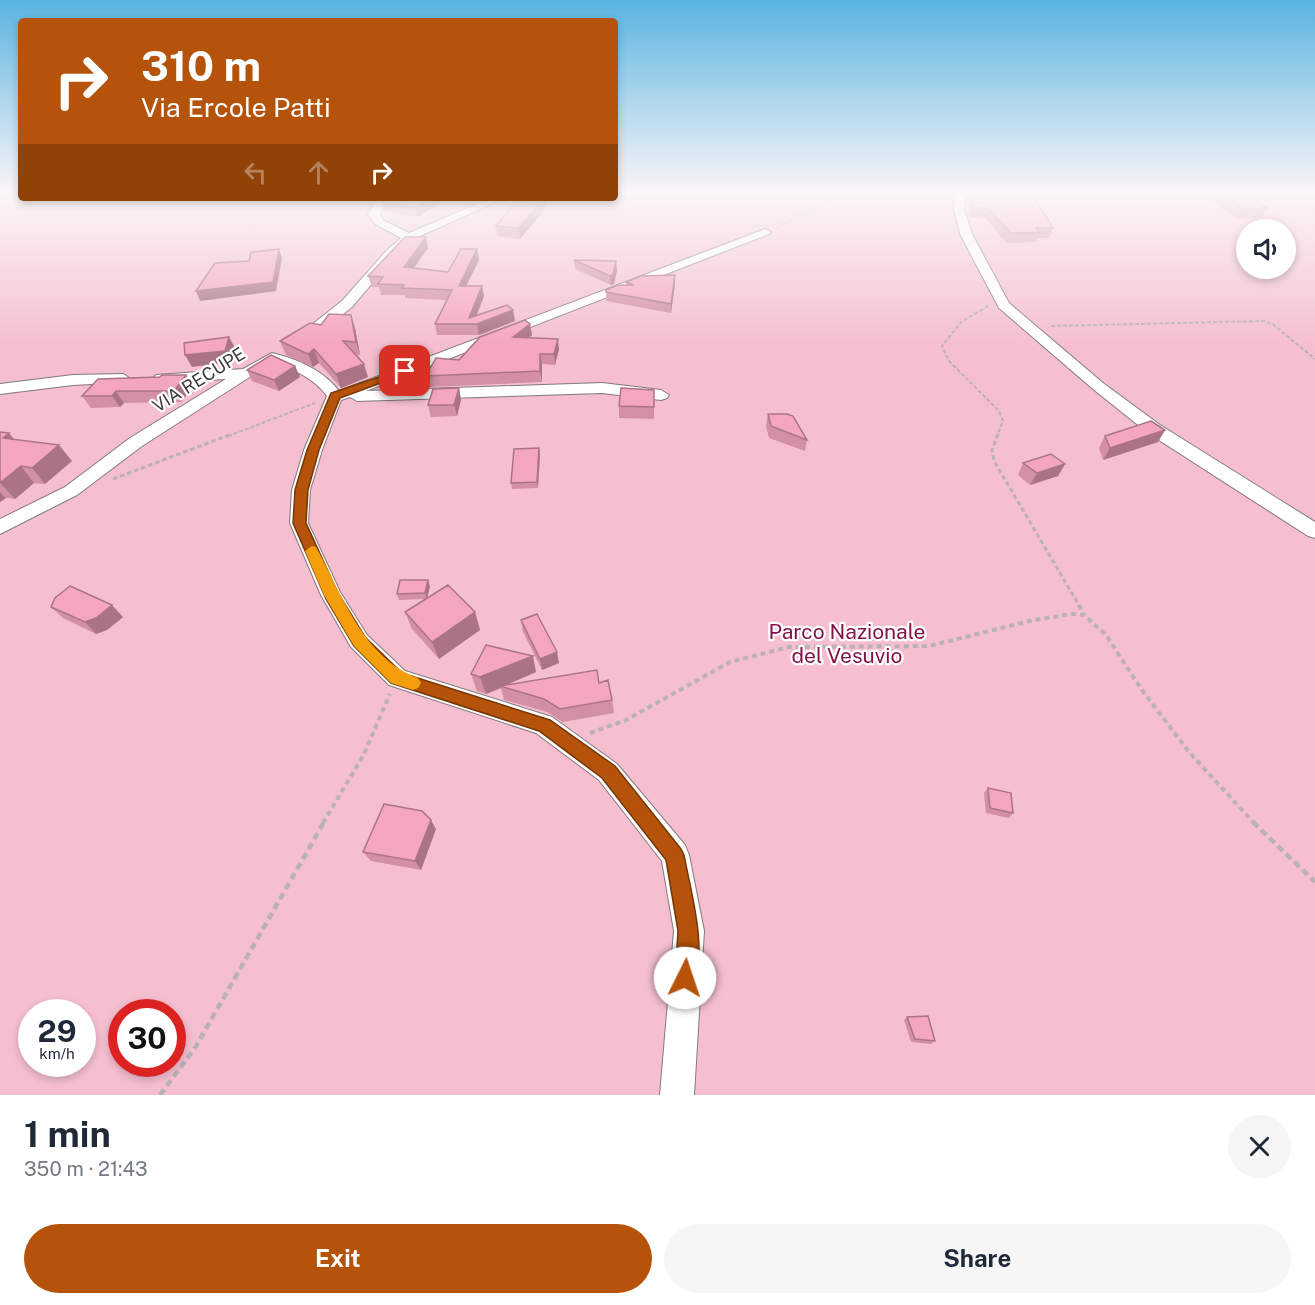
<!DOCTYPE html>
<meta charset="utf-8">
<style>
:root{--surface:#fff;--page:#f6f6f7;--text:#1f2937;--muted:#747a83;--accent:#b45309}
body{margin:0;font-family:"Public Sans",sans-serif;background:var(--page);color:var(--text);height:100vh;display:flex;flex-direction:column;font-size:22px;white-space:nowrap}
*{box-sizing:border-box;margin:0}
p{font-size:20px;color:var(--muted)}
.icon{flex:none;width:33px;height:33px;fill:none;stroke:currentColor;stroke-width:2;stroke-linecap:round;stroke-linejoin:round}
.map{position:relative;height:1095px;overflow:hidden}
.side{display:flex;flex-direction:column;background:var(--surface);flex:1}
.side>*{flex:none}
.hud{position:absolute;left:18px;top:18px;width:600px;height:183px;border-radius:6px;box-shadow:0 3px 9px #0003;background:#b45309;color:#fff;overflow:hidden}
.fabs{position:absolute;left:1236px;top:219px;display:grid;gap:12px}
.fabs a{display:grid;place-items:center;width:60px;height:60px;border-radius:50%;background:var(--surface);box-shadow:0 3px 9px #0003;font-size:30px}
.speed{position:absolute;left:18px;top:999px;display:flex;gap:12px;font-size:30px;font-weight:700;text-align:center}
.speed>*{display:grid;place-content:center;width:78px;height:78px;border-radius:50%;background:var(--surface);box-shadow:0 3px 9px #0003;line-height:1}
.speed small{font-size:15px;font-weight:400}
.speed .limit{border:9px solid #d22;background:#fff;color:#111}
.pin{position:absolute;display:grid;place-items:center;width:51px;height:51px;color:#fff;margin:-26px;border-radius:12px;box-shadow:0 3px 9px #0006}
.me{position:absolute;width:66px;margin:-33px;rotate:4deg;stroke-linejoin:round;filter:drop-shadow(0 0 4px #0008)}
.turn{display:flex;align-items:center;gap:21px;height:126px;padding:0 24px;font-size:27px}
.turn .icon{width:78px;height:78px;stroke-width:2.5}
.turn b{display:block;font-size:42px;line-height:51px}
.lanes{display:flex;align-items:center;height:57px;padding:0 24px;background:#0003;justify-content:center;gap:30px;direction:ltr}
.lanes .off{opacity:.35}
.round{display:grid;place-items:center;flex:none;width:63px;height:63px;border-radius:32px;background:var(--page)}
.overview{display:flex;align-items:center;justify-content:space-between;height:102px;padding:0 24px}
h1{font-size:36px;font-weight:700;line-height:45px}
.primary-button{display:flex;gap:12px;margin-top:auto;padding:12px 24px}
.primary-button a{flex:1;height:69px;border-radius:36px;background:var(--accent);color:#fff;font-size:24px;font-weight:700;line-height:69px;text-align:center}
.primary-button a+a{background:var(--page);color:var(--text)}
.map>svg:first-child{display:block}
.green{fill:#f5bfd0;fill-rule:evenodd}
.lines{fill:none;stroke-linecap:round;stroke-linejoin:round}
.minor-casing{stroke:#82797b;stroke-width:2}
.path-far4{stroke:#bab1b3;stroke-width:1.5;stroke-dasharray:3 1.5;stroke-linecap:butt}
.path-far3{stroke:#bab1b3;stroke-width:2;stroke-dasharray:4 2;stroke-linecap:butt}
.path-far2{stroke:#bab1b3;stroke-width:3;stroke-dasharray:4.5 3;stroke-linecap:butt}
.path-far1{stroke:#bab1b3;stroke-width:4;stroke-dasharray:5 4;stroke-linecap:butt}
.path{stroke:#bab1b3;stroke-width:4.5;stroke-dasharray:7 4.5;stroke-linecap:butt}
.minor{fill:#fff;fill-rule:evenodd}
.wall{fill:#d28fa5}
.shaded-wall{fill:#ab7486}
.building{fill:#f4a6c0;stroke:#ab7486;stroke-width:1.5}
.route{fill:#b45309;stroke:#753606;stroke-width:1.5}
.slow{fill:#f59e0b}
.labels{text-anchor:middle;stroke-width:4.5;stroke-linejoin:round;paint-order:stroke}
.far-street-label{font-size:18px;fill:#3f3b3c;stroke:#fff}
.park-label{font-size:21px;fill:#831249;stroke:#fff}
</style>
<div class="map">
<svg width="1315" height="1095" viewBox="0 0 1315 1095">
<rect width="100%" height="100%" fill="#f7ecef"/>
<path class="green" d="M0 192H21V198H615V192H1315V1095H0ZM1246 230H1286V268H1246ZM32 1012H82V1064H32ZM122 1012H172V1064H122Z"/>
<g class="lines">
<g class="minor-casing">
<path id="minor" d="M959 192H969L965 198 964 209 972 234 1009 303 1103 383 1160 425 1315 522V538L1308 536 1148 433 1093 389 999 308 960 234 954 209 955 198Z
M378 198H388L380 214 383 220 409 233 491 198H505L413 239 395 256 352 307 320 332H310L308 329 310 326 342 301 387 250 401 238 375 224 368 214Z
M765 229 771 232 769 234 366 391 602 383 661 390 669 395 667 398 661 400 602 393 357 401 350 397 341 400 322 450 310 490 308 523 340 592 367 635 405 671 552 717 617 764 685 845 689 855 704 931 694 1095H660L674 931 662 861 599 780 536 733 389 685 351 647 321 595 290 523 292 490 304 450 327 396C314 378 294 370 273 362L142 446 77 495 0 534V519L65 487 130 438 226 379 161 383 153 378 156 375 243 369 272 353C297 359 323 370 339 391Z
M123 374 131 379 128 382 73 385 0 394V384L73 375Z"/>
</g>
<path class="path-far4" d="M777 227 819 206 837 192"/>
<path class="path-far3" d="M988 306 961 322 942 346 949 361 999 411 1003 421 997 436
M1051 326 1264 321 1274 325 1315 359
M228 436 315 403"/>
<path class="path-far2" d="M998 434 992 450 994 461 1080 607
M113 479 232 434"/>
<path class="path-far1" d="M1079 605 1084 615
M590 733 626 720 730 662 789 647 929 646 1034 620 1072 614 1084 615 1106 635 1142 690 1189 752 1254 823
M323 823 363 756 390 694"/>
<path class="path" d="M1253 822 1315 882
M160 1095 195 1048 324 822"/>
<use href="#minor" class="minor"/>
</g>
<path class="wall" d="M969 192H1036L1034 197 1053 228 1049 238H1037L1036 242 1007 243 985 218 970 217 967 199Z
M1220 193 1267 208 1261 218 1237 219 1215 203Z
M386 198H447L418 217 384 211 381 202Z
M519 198H550L542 213 520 239 497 236 496 226Z
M426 237 428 248 413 268 448 272 477 249 479 260 466 286 484 296 477 315 515 321 479 335H437L435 324 447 300 405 298V295H381L379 287H372L368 276Z
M574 260 617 270 614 284 611 285 575 269Z
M626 282 675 284 671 313 606 301V290L626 285Z
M530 324 532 335 528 338 559 349 555 365 542 364V382L429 387 426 376Z
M321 325 355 328 360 355H356L368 377 341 388 319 363 313 367 286 355 280 341Z
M295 366 300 377 279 391 252 381 247 370Z
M186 375 193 387 181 402 124 403 120 407 91 408 82 396 160 377Z
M459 388 461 400 457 416 431 417 428 405Z
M654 401V419L619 418V406Z
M768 414 807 440 805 451 769 438 766 426Z
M1165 430 1158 442 1103 460 1099 448 1105 436Z
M0 432 14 439 72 461 45 484 34 483 15 499 6 498 0 502Z
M539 448 540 454 538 488 512 489 511 483Z
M1023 463 1065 464 1058 476 1030 485 1018 475Z
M430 586 427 598 475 612 480 630 439 659 412 629 405 612 425 599 399 600 397 594Z
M51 607 123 617 107 630 96 634 63 618Z
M521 620 559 663 542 670 523 632Z
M536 672 506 685 599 683 612 700 614 713 563 722 547 712 504 700 501 688 486 694 477 691 471 674Z
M988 788 1013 813 1009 818 986 813 984 793Z
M436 829 421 870 371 861 363 852Z
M907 1017 935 1041 931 1044 911 1042 904 1020Z"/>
<path class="shaded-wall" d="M431 198H447L418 217 415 208Z
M543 198H550L542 213 520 239 519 228Z
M426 237 428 248 407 278 404 267Z
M279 249 282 258 276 291 200 301 196 291Z
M477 249 479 260 461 296 459 286Z
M616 261 617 270 614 284 611 285 610 276Z
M675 275V284L671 313V304Z
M482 286 484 296 473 324 469 318Z
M513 310 515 321 479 335 477 324Z
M351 315 355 328 360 355 356 342Z
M530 324 532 335 515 348 513 337Z
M229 337 235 348 230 362 192 367 185 355Z
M558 339 559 349 555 365 554 354Z
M314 349 319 363 313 367 308 354Z
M540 354 542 364V382L540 371Z
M364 364 368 377 341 388 336 374Z
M295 366 300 377 279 391 274 380Z
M186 375 193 387 181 402 174 391Z
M459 388 461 400 457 416 454 405Z
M116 391 124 403 120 407 112 396Z
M1165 430 1158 442 1103 460 1110 448Z
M9 433 22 449 3 438Z
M59 445 72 461 45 484 32 468Z
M539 448 540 454 538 488 537 482Z
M1065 464 1058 476 1030 485 1037 473Z
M21 466 34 483 15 499 0 483Z
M0 492 6 498 0 502Z
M428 580 430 586 427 599 425 593Z
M112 605 123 617 107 630 96 634 85 622Z
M475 612 480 630 439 659 432 642Z
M557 652 559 663 542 670 540 659Z
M533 656 536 672 502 687 500 686 501 688 486 694 480 677Z
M431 820 436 829 421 870 415 861Z"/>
<path class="building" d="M970 192H1031L1053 228H1036L1040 233H1011L988 208H973Z
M1220 193H1243L1267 208 1243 209Z
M386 198H431L415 208 381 202 383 200Z
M519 198H543L519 228 496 226Z
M405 237H426L404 267 448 272 461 249H477L459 286H482L469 318 507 305 513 310 477 324H435L452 290 402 288 404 285 378 284 383 277 368 276Z
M279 249 273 282 196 291 215 263 249 261 251 252Z
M574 260 616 261 613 274 610 276Z
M675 275 671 304 606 292V290L618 285H634L626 282 641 276Z
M329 314 351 315 356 342 343 341 364 364 336 374 314 349 308 354 280 341 310 323 321 325Z
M525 320 530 324 513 337 558 339 554 354H540V371L426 376 436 358 459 360 480 337Z
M229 337 225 351 185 355 184 343Z
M271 355 295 366 274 380 247 370Z
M162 375H186L174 391H116L112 396H82L98 379 160 377Z
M459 388 454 405H428L433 389Z
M621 388 654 390V407L619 406Z
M768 414H787L793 416 807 440 771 426Z
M1151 421 1165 430 1110 448 1105 436Z
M0 432 9 433 3 438 59 445 32 468 21 466 0 483Z
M539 448 537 482 511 483 514 449Z
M1051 454 1065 464 1037 473 1023 463Z
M400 580H428L425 593 397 594Z
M448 585 475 612 432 642 405 612Z
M70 586 112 605 96 618 85 622 51 607 55 598Z
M537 614 557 652 540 659 521 620Z
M486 645 533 656 480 677 471 674Z
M597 670 599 683 608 680 612 700 560 709 544 699 500 686Z
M988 788 1011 793 1013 813 990 808Z
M384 804 422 811 431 820 415 861 363 852Z
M928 1016 935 1041 915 1039 907 1017Z"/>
<linearGradient id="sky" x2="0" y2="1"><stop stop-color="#5ab4e1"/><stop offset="0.56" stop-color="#fbf6f8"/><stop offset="1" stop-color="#fbf6f8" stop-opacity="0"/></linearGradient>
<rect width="1315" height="345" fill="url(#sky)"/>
<path class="route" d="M405 368 410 371 408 373 340 398 319 450 308 490 306 523 338 593 365 637 402 673 550 720 615 766 681 849 684 855C691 893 708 949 693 986L685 989 678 986 675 978 678 931 666 860 602 778 539 731 391 683 354 646 326 599 293 523 295 490 307 450 331 393Z"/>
<path class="slow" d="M312 546 316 547C342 594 363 658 418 678L421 683 418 688 413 690 391 683 354 646 324 595 305 551Z"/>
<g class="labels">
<g class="far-street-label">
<text transform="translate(199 380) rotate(-32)" y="6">VIA RECUPE</text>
</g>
<g class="park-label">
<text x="847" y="639">Parco Nazionale<tspan x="847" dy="24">del Vesuvio</tspan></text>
</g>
</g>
</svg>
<div class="fabs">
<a><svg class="icon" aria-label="sound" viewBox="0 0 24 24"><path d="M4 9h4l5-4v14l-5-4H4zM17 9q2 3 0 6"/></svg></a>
</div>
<div class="speed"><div>29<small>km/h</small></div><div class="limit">30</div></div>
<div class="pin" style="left:405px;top:371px;background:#d93025"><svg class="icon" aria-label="arrive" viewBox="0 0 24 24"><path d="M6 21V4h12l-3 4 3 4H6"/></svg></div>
<svg class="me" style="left:685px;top:978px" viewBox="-20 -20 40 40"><circle r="19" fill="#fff"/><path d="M0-13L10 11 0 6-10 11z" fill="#b45309"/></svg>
<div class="hud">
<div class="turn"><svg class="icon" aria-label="right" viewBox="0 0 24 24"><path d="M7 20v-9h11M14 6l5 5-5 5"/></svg><div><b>310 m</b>Via Ercole Patti</div></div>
<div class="lanes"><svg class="icon off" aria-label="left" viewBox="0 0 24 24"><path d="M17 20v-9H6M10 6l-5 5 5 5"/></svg><svg class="icon off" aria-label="ahead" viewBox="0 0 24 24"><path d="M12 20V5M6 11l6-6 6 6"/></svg><svg class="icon" aria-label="right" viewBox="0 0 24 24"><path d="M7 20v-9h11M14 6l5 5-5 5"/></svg></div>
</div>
</div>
<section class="side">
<div class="overview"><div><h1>1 min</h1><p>350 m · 21:43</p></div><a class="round"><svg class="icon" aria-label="close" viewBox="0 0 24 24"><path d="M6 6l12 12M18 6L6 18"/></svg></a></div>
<div class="primary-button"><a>Exit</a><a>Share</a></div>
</section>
